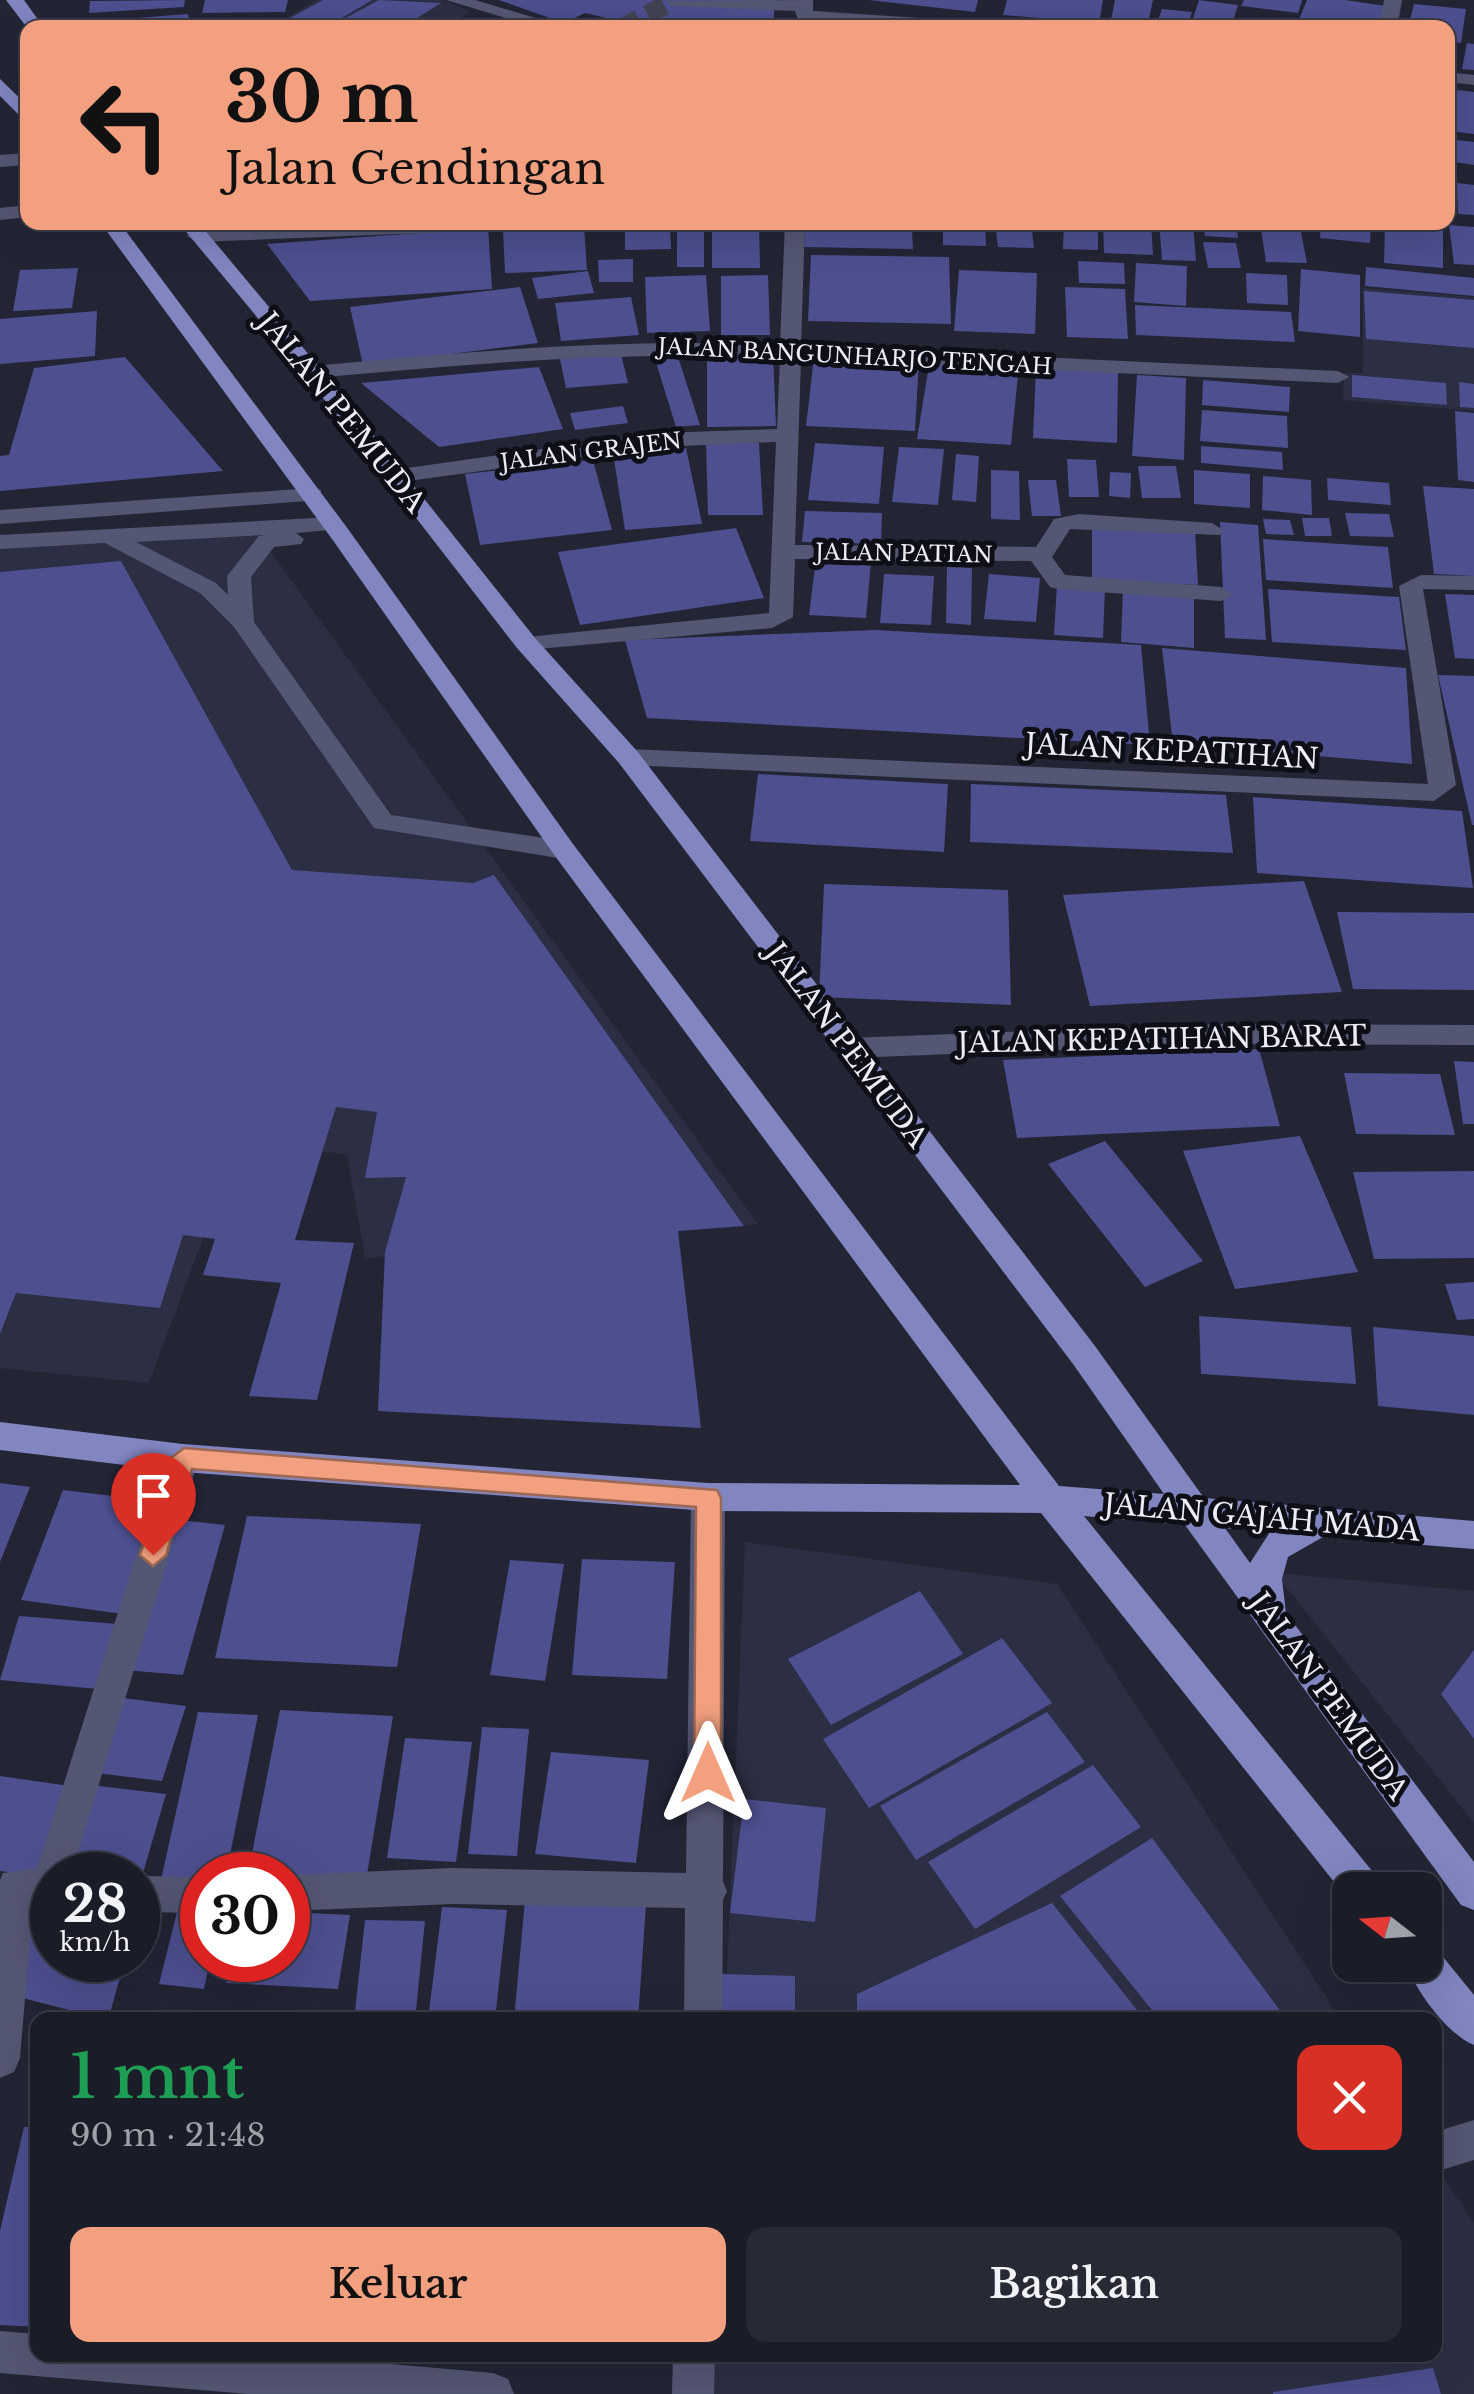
<!DOCTYPE html>
<html lang="id">
<meta charset="utf-8">
<style>
:root{--surface:#1a1c28;--page:#272934;--text:#f1f3f6;--muted:#9fa1a8;--line:#383a45;--accent:#f2a07f}
body{margin:0;font-family:"Libre Baskerville",serif;background:var(--page);color:var(--text);height:100vh;display:flex;flex-direction:column;font-size:38px;white-space:nowrap}
*{box-sizing:border-box;margin:0}
p{font-size:32px;color:var(--muted)}
.icon{flex:none;width:55px;height:55px;fill:none;stroke:currentColor;stroke-width:2;stroke-linecap:round;stroke-linejoin:round}
.map{position:relative;flex:1;overflow:hidden}
.details{position:absolute;left:30px;top:2012px;width:1412px;height:350px;display:flex;flex-direction:column;background:var(--surface);border-radius:20px;box-shadow:0 10px 40px #0002,0 0 0 2px var(--line)}
.details>*{flex:none}
.banner{position:absolute;left:20px;top:20px;width:1435px;height:210px;border-radius:20px;box-shadow:0 10px 40px #0002,0 0 0 2px var(--line);background:#f2a07f;color:#111;overflow:hidden}
.needle{width:65px;rotate:287deg}
.tools{position:absolute;left:1332px;top:1872px;display:grid;gap:20px}
.tools a{display:grid;place-items:center;width:110px;height:110px;border-radius:20px;background:var(--surface);box-shadow:0 10px 40px #0002,0 0 0 2px var(--line);font-size:50px}
.speed{position:absolute;left:30px;top:1852px;display:flex;gap:20px;font-size:50px;font-weight:700;text-align:center}
.speed>*{display:grid;place-content:center;width:130px;height:130px;border-radius:50%;background:var(--surface);box-shadow:0 10px 40px #0002,0 0 0 2px var(--line);line-height:1}
.speed small{font-size:25px;font-weight:400}
.speed .limit{border:15px solid #d22;background:#fff;color:#111}
.pin{position:absolute;display:grid;place-items:center;width:85px;height:85px;color:#fff;margin:-102px -42px;border-radius:50% 50% 50% 0;rotate:-45deg;box-shadow:0 0 10px #0007}
.pin .icon{rotate:45deg}
.me{position:absolute;width:110px;margin:-55px;rotate:0deg;stroke-linejoin:round;filter:drop-shadow(0 0 8px #0008)}
.turn{display:flex;align-items:center;gap:35px;height:210px;padding:0 40px;font-size:45px}
.turn .icon{width:130px;height:130px;stroke-width:2.5}
.turn b{display:block;font-size:70px;line-height:85px}
.round{display:grid;place-items:center;flex:none;width:105px;height:105px;border-radius:20px;background:var(--page)}
.summary{display:flex;align-items:center;justify-content:space-between;height:170px;padding:0 40px}
h1{font-size:60px;font-weight:600;line-height:75px;color:#1e9e55}
.action{display:flex;gap:20px;margin-top:auto;padding:20px 40px}
.action a{flex:1;height:115px;border-radius:20px;background:var(--accent);color:#111;font-size:40px;font-weight:600;line-height:115px;text-align:center}
.action a+a{background:var(--page);color:var(--text)}
.map>svg:first-child{display:block}
.built{fill:#2c2e43}
.building{fill:#4d4f8f}
.lines{fill:none;stroke-linecap:round;stroke-linejoin:round}
.minor-tunnel{stroke:#414352;stroke-width:19;stroke-dasharray:19 10;stroke-linecap:butt}
.minor{fill:#545773;fill-rule:evenodd}
.major{fill:#8185c0;fill-rule:evenodd}
.route{fill:#f2a07f;stroke:#9d6853;stroke-width:2.5}
.labels{text-anchor:middle;stroke-width:10;stroke-linejoin:round;paint-order:stroke}
.far-street-label{font-size:22px;fill:#ebecf7;stroke:#0e0f16}
.street-label{font-size:28px;fill:#ebecf7;stroke:#0e0f16}
</style>
<div class="map">
<svg width="1474" height="2394" viewBox="0 0 1474 2394">
<rect width="100%" height="100%" fill="#232535"/>
<path class="built" d="M316 0H442L470 11 450 27 269 28Z
M1363 288 1474 297V411L1343 400 1344 373H1363Z
M249 522 758 1224 365 1258 347 1154 238 1144 149 1383 0 1368V536Z
M745 1542 1057 1584 1341 2020H725Z
M1275 1573 1474 1591V1823Z
M1435 2164 1474 2223V2394H710L712 2355H1435Z"/>
<path class="building" d="M185 0 184 7 89 13 90 1Z
M205 0H288L285 12 202 13Z
M323 0H372L325 28 288 19Z
M379 0 441 3 417 18 438 24 435 28H327Z
M499 0H775L773 28 637 25 585 13 564 23Z
M869 0H978L975 12Z
M1007 0H1103L1099 23 1003 15Z
M1115 0H1153L1147 28 1110 25Z
M1199 0 1238 5 1231 28H1190Z
M1244 0H1302L1298 13 1241 6Z
M1307 0H1345L1386 6 1379 28H1336L1298 22Z
M1414 4 1466 9 1461 43 1448 42V28H1408Z
M1162 9 1192 12 1187 28H1155Z
M188 14 190 25 113 28V20Z
M202 18 243 26 242 28H199Z
M1467 43 1474 44V70L1462 69Z
M1448 89 1474 92V134L1448 131Z
M1448 139 1474 142V165L1448 161Z
M1457 183 1474 185V215L1458 214Z
M943 222H985L986 246 943 245Z
M995 222H1031L1034 248 998 247Z
M1064 222H1098V250L1063 249Z
M1103 222H1151L1153 255 1104 253Z
M1159 222H1193L1196 261 1162 260Z
M1203 222H1236L1238 238 1205 236Z
M1260 222H1299L1307 263 1266 262Z
M1321 222H1371L1370 243 1320 238Z
M1385 222 1443 223V268L1384 263Z
M759 225 760 268H712V226Z
M1449 225 1474 227V265L1454 264Z
M584 226 587 270 505 273 503 229Z
M488 228 492 289 310 301 267 244Z
M805 228 912 230 913 249 804 247Z
M670 229 671 249 625 250V230Z
M677 231H704V267H677Z
M1203 242 1236 243 1241 268H1208Z
M811 255 949 257 951 324 808 321Z
M633 259V282H599L598 260Z
M1078 261 1124 263 1125 284 1079 283Z
M1136 263 1187 266 1186 306 1134 302Z
M1366 267 1474 278V296L1365 286Z
M78 268 72 308 13 311 20 270Z
M1301 269 1360 275V337L1298 331Z
M959 270 1037 273 1035 334 954 331Z
M588 271 594 293 538 299 532 278Z
M1246 273 1287 275 1288 305 1247 303Z
M706 275 710 331 647 333 645 277Z
M768 275 770 335H721V276Z
M520 287 538 343 363 365 350 307Z
M1065 287 1125 289 1128 339 1067 337Z
M1364 291 1474 300V348L1366 339Z
M631 297 639 335 561 341 555 303Z
M1135 305 1291 312 1295 342 1136 335Z
M97 311 95 356 0 364V319Z
M773 353 776 426 707 427V354Z
M621 354 628 383 566 388 560 359Z
M125 357 223 471 0 491V456L9 455 34 368Z
M678 357 700 425 676 427 655 359Z
M814 357 919 361 915 431 806 426Z
M930 359 1019 365 1011 445 917 439Z
M539 367 563 429 439 447 361 383Z
M1036 368 1118 372 1117 443 1033 438Z
M1137 375 1186 378 1184 460 1132 456Z
M1352 375 1446 383 1447 405 1352 397Z
M1203 380 1290 387 1289 412 1202 405Z
M1459 382 1474 384V408L1460 407Z
M623 406 628 423 575 430 570 413Z
M1202 410 1287 416 1288 448 1200 441Z
M1455 411 1474 413V482L1458 480Z
M706 443H759L763 515H708Z
M815 443 884 447 879 504 808 500Z
M1201 446 1282 452 1283 470 1201 463Z
M899 447 944 449 938 505 892 502Z
M686 448 702 524 625 530 613 453Z
M956 454 979 456 976 502 952 500Z
M1067 459 1096 460 1099 497H1069Z
M593 460 612 530 480 545 465 474Z
M1138 466H1176L1181 498H1142Z
M991 470 1019 471 1020 520 991 519Z
M1194 470 1250 474V508L1194 504Z
M1110 472 1131 473 1130 498 1109 496Z
M1263 476 1311 480 1312 515 1262 510Z
M1327 478 1389 483 1391 505 1328 500Z
M1028 480H1056L1061 516H1032Z
M1423 486 1474 489V576L1434 574Z
M805 511 882 513 881 544 802 542Z
M1345 513 1389 514 1394 537 1350 536Z
M1302 518H1329L1332 536H1305Z
M1263 519 1290 520 1294 535 1266 534Z
M1220 522 1258 525 1266 640 1225 638Z
M1092 526 1195 531 1198 585 1092 579Z
M736 528 764 598 580 625 558 552Z
M1263 539 1388 547 1393 588 1266 580Z
M816 559 871 562 866 618 809 615Z
M121 561 292 870 473 883 494 875 744 1226 678 1231 701 1428 378 1411 385 1252 406 1177 365 1178 377 1112 336 1107 295 1240 354 1243 317 1400 249 1396 281 1283 203 1275 215 1239 183 1235 160 1308 16 1293 0 1334V572Z
M947 567 972 568 971 625 946 623Z
M884 574 934 576 931 625 880 623Z
M989 574 1040 578 1036 622 984 619Z
M1057 585 1105 589 1103 638 1054 635Z
M1123 588 1194 594V648L1121 642Z
M1268 589 1399 597 1406 650 1272 642Z
M1445 594 1474 595V659L1455 658Z
M876 630 1141 645 1150 745 647 718 625 640Z
M1162 648 1406 668 1412 764 1173 744Z
M1438 675 1474 676V825H1472Z
M758 774 948 784 944 852 750 841Z
M971 784 1226 795 1233 853 970 842Z
M1253 797 1462 811 1473 888 1257 873Z
M1304 881 1342 992 1090 1006 1063 895Z
M824 884 1008 890 1011 1005 819 997Z
M1337 912 1474 913V990L1353 989Z
M1259 1049 1280 1126 1017 1138 1003 1060Z
M1454 1061 1474 1062V1124H1463Z
M1344 1073 1440 1074 1455 1135 1356 1134Z
M1300 1136 1358 1272 1235 1289 1183 1151Z
M1105 1141 1203 1261 1145 1287 1048 1164Z
M1474 1171V1258L1374 1259 1353 1172Z
M1474 1282V1319L1457 1320 1445 1284Z
M1199 1316 1351 1327 1356 1384 1201 1374Z
M1373 1327 1474 1336V1415L1378 1406Z
M0 1483 30 1487 0 1562Z
M63 1490 162 1502 123 1614 21 1600Z
M247 1516 421 1524 397 1667 215 1658Z
M170 1519 225 1525 183 1675 125 1670Z
M582 1559 675 1562 667 1679 572 1675Z
M510 1560 564 1564 545 1681 490 1675Z
M920 1591 963 1654 831 1725 788 1659Z
M19 1616 118 1624 98 1689 0 1680Z
M1002 1638 1052 1703 869 1808 823 1739Z
M1474 1650V1739L1441 1694Z
M115 1697 186 1706 162 1781 88 1772Z
M280 1710 393 1716 366 1881 248 1874Z
M198 1712 258 1715 226 1875H202V1882L161 1880Z
M1047 1712 1085 1762 916 1860 880 1806Z
M482 1727 529 1729 517 1856 468 1854Z
M405 1738 472 1742 456 1862 387 1858Z
M551 1752 649 1760 636 1863 535 1854Z
M1093 1765 1141 1827 975 1929 928 1862Z
M0 1776 76 1787 45 1877 0 1871Z
M91 1785 166 1794 141 1880 138 1875 65 1873Z
M744 1799 826 1808 815 1922 730 1913Z
M1152 1838 1287 2020H1160L1060 1896Z
M25 1890 52 1894V1960H125L108 2020 7 1994Z
M525 1900 646 1904 638 2020H514Z
M1052 1903 1145 2020H857V1994Z
M442 1907 507 1910 495 2020H428Z
M177 1912 202 1913V1960H210L204 1989 159 1984Z
M288 1912 350 1915 338 1989 226 1983 231 1960H288Z
M365 1920 425 1921 415 2020H354Z
M721 1974 795 1976V2020H720Z
M24 2127H38V2327L0 2325V2231Z
M1433 2368 1441 2394H1273V2392Z"/>
<g class="lines">
<path class="minor-tunnel" d="M622 28 673 1"/>
<path class="minor" d="M446 0H475L569 28H539Z
M813 0V11L996 23 1004 28 804 21 798 20 795 11 673 6 664 1Z
M1384 0H1402L1397 28H1379Z
M1448 72 1474 75V85L1448 82Z
M28 153V165L0 167V155Z
M28 205V217L0 220V208Z
M386 222H555L546 228 197 242 187 236 197 230Z
M785 222H805L801 346 1338 371 1349 377 1338 383 801 359 795 545 1036 547 1054 519 1079 514 1212 523 1223 530 1220 535 1070 529 1052 557 1065 575 1221 587 1233 594 1221 601 1058 589 1050 587 1031 561 795 559 793 617 772 628 526 650 514 643 517 638 769 613 776 442 655 447 394 483 383 476 386 471 655 433 777 429 780 358C622 350 469 364 313 378L302 372 313 366C470 351 623 338 780 345Z
M313 488 321 490V500L0 524V510Z
M333 517 344 524 341 529 296 533 304 539 301 544 274 547 251 577 254 622 391 815 564 841 577 850 573 856 564 859 374 828 234 627 200 593 105 543 0 549V535ZM265 535 259 536 227 576 228 595 216 583 136 542Z
M1421 575 1474 576V590L1423 589 1456 785 1434 801 628 765 615 757 628 749 1428 784 1399 586Z
M1220 1024 1474 1025V1045L1220 1044 849 1058 835 1048 849 1038Z
M183 1444 195 1448 199 1458 71 1875H52V1903H33L20 2058 14 2072 0 2078V1880L3 1873 37 1868 167 1458 171 1448Z
M708 1483 720 1487 725 1497 723 1882 727 1891 723 1900 722 2020H684L685 1908 452 1904 288 1911V1875L452 1868 686 1873 691 1497 696 1487Z
M138 1876 202 1877V1913L138 1912Z
M1474 2120V2160L1435 2172V2132Z
M0 2331 38 2334V2355H289L493 2373 508 2379 514 2394H248L0 2373Z
M673 2355H715L714 2394H672Z"/>
<path class="major" d="M6 0H24L44 28 28 29Z
M0 79 28 106V124L0 96Z
M100 222H119L348 529 573 844 1059 1486 1164 1494 1073 1364 619 763 517 648 306 376 178 222H198L320 368 535 638 637 751 1095 1346 1204 1498 1474 1521V1549L1323 1537 1288 1557 1282 1579 1286 1613 1474 1862V1910L1461 1905 1185 1525 1084 1516 1377 1877 1383 1890H1350V1902L1041 1513 708 1511 183 1472 0 1450V1422L183 1444 708 1483 1020 1485 555 856 332 539ZM1225 1528 1270 1532 1250 1563Z
M1425 1946 1439 1952 1474 1995V2045C1447 2034 1417 1992 1406 1965H1425Z"/>
</g>
<path class="route" d="M184 1448 717 1490 721 1498V1773L717 1782 708 1785 698 1782 694 1773 696 1507 192 1469 166 1555 153 1566 140 1555 171 1458Z"/>
<g class="labels">
<g class="far-street-label">
<text transform="translate(855 356) rotate(3)" y="8">JALAN BANGUNHARJO TENGAH</text>
<text transform="translate(591 451) rotate(-7)" y="8">JALAN GRAJEN</text>
<text transform="translate(904 553) rotate(1)" y="8">JALAN PATIAN</text>
</g>
<g class="street-label">
<text transform="translate(342 412) rotate(51)" y="10">JALAN PEMUDA</text>
<text transform="translate(1172 751) rotate(3)" y="10">JALAN KEPATIHAN</text>
<text transform="translate(1162 1039) rotate(-1)" y="10">JALAN KEPATIHAN BARAT</text>
<text transform="translate(847 1045) rotate(53)" y="10">JALAN PEMUDA</text>
<text transform="translate(1262 1517) rotate(5)" y="10">JALAN GAJAH MADA</text>
<text transform="translate(1329 1696) rotate(54)" y="10">JALAN PEMUDA</text>
</g>
</g>
</svg>
<div class="tools">
<a><svg class="needle" viewBox="-14 -14 28 28"><path d="M0-13l5 13h-10z" fill="#e53935"/><path d="M0 13l5-13h-10z" fill="#9fa1a8"/></svg></a>
</div>
<div class="speed"><div>28<small>km/h</small></div><div class="limit">30</div></div>
<div class="pin" style="left:153px;top:1555px;background:#d93025"><svg class="icon" aria-label="arrive" viewBox="0 0 24 24"><path d="M6 21V4h12l-3 4 3 4H6"/></svg></div>
<svg class="me" style="left:708px;top:1773px" viewBox="-20 -20 40 40"><path d="M0-17L14 15 0 8-14 15z" fill="#f2a07f" stroke="#fff" stroke-width="4"/></svg>
<div class="banner">
<div class="turn"><svg class="icon" aria-label="left" viewBox="0 0 24 24"><path d="M17 20v-9H6M10 6l-5 5 5 5"/></svg><div><b>30 m</b>Jalan Gendingan</div></div>
</div>
<section class="details">
<div class="summary"><div><h1>1 mnt</h1><p>90 m · 21:48</p></div><a class="round" style="background:#d93025;color:#fff"><svg class="icon" aria-label="close" viewBox="0 0 24 24"><path d="M6 6l12 12M18 6L6 18"/></svg></a></div>
<div class="action"><a>Keluar</a><a>Bagikan</a></div>
</section>
</div>
